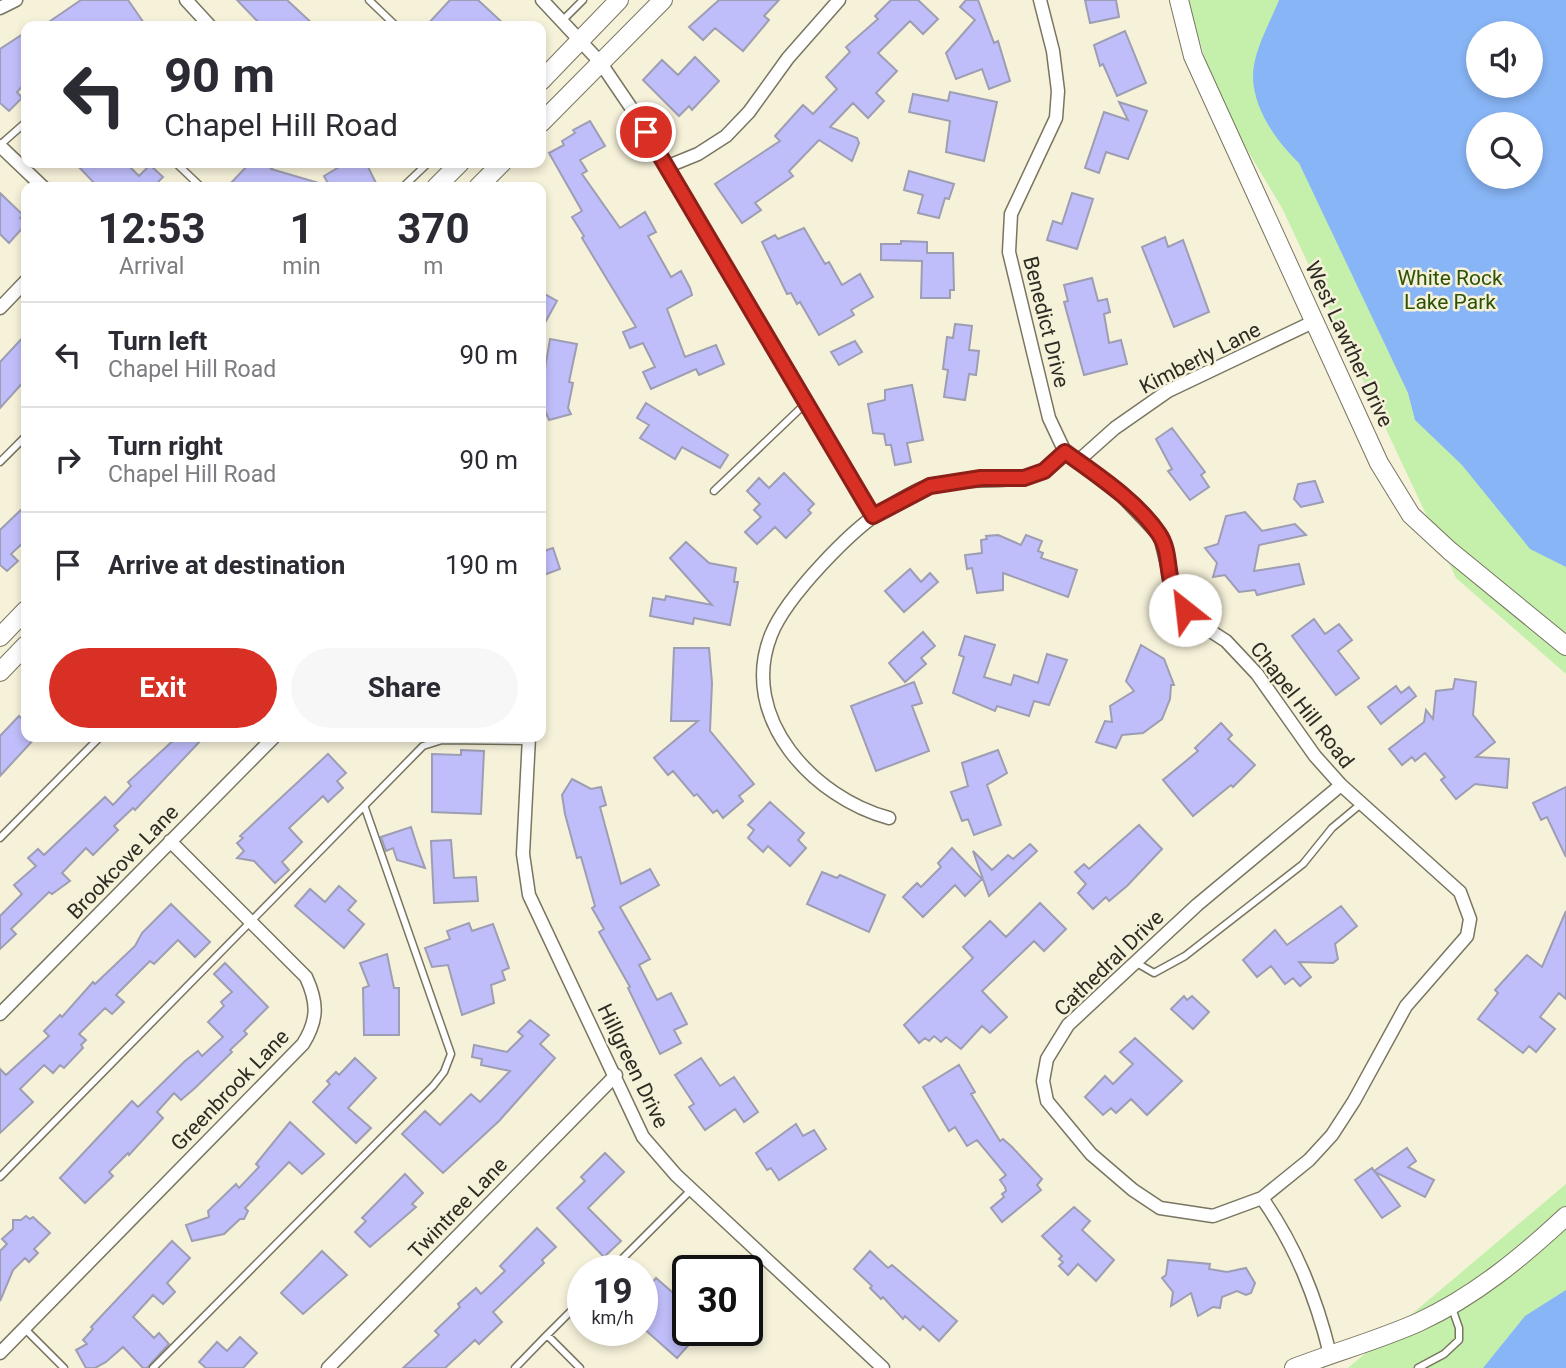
<!DOCTYPE html>
<style>
:root{--surface:#fff;--page:#f7f7f7;--text:#2b2b33;--muted:#7c7c81;--line:#e1e1e2;--accent:#d93025}
body{margin:0;font-family:Roboto,sans-serif;background:var(--page);color:var(--text);height:100vh;display:flex;flex-direction:column;font-size:26px;white-space:nowrap}
*{box-sizing:border-box;margin:0}
p{font-size:23px;color:var(--muted)}
.icon{flex:none;width:38px;height:38px;fill:none;stroke:currentColor;stroke-width:2;stroke-linecap:round;stroke-linejoin:round}
.map{position:relative;flex:1;overflow:hidden}
.details{position:absolute;left:21px;top:182px;width:525px;height:560px;display:flex;flex-direction:column;background:var(--surface);border-radius:14px;box-shadow:0 4px 10px #0003}
.details>*{flex:none}
.hud{position:absolute;left:21px;top:21px;width:525px;height:147px;border-radius:14px;box-shadow:0 4px 10px #0003;background:#fff;color:var(--text);overflow:hidden}
.tools{position:absolute;left:1466px;top:21px;display:grid;gap:14px}
.tools a{display:grid;place-items:center;width:77px;height:77px;border-radius:50%;background:var(--surface);box-shadow:0 4px 10px #0003;font-size:35px}
.speed{position:absolute;left:567px;top:1255px;display:flex;gap:14px;font-size:35px;font-weight:700;text-align:center}
.speed>*{display:grid;place-content:center;width:91px;height:91px;border-radius:50%;background:var(--surface);box-shadow:0 4px 10px #0003;line-height:1}
.speed small{font-size:18px;font-weight:400}
.speed .limit{border:4px solid #111;border-radius:10px;background:#fff;color:#111}
.pin{position:absolute;display:grid;place-items:center;width:60px;height:60px;color:#fff;margin:-30px;border:4px solid #fff;border-radius:50%;box-shadow:0 2px 7px #0007}
.me{position:absolute;width:77px;margin:-38px;rotate:331deg;stroke-linejoin:round;filter:drop-shadow(0 0 5px #0008)}
.turn{display:flex;align-items:center;gap:24px;height:147px;padding:0 28px;font-size:32px}
.turn .icon{width:91px;height:91px;stroke-width:2.5}
.turn b{display:block;font-size:49px;line-height:60px}
.eta{display:flex;justify-content:space-evenly;align-items:center;height:119px;text-align:center}
.eta b{font-size:42px;font-weight:700;line-height:49px}
.primary-button{display:flex;gap:14px;margin-top:auto;padding:14px 28px}
.primary-button a{flex:1;height:80px;border-radius:42px;background:var(--accent);color:#fff;font-size:28px;font-weight:700;line-height:80px;text-align:center}
.primary-button a+a{background:var(--page);color:var(--text)}
ul{padding:0;list-style:none}
li{display:flex;align-items:center;gap:21px;height:105px;padding:0 28px;border-top:2px solid var(--line)}
li div{flex:1}
li b{display:block;font-size:26px}
li em{font-style:normal}
.map>svg:first-child{display:block}
.green{fill:#c4f0ab;fill-rule:evenodd}
.water{fill:#88b5f6;fill-rule:evenodd}
.building{fill:#c0befa;stroke:#9d9db3;stroke-width:2}
.lines{fill:none;stroke-linecap:round;stroke-linejoin:round}
.lane-casing{stroke:#797560;stroke-width:9}
.street-casing{stroke:#797560;stroke-width:15}
.secondary-casing{stroke:#797560;stroke-width:20}
.lane{stroke:#fff;stroke-width:6}
.street{stroke:#fff;stroke-width:12}
.secondary{stroke:#fff;stroke-width:18}
.route-casing{stroke:#8d1f18;stroke-width:18}
.route{stroke:#d93025;stroke-width:12}
.labels{text-anchor:middle;stroke-width:5;stroke-linejoin:round;paint-order:stroke}
.park-label{font-size:21px;fill:#2b5207;stroke:#f6f1d9}
.street-label{font-size:21px;fill:#2d2b23;stroke:#f6f1d9}
</style>
<div class="map">
<svg width="1566" height="1368" viewBox="0 0 1566 1368">
<rect width="100%" height="100%" fill="#f6f1d9"/>
<path class="green" d="M1187 0H1566V674L1456 578 1282 208 1219 103ZM1479 33H1531V86H1479ZM1479 124H1531V177H1479Z
M1566 1184V1368H1348Z"/>
<path class="water" d="M1279 0H1566V567L1530 549 1462 465 1415 420 1408 393 1299 163C1277 142 1254 110 1253 78 1252 53 1270 23 1279 0ZM1479 33H1531V86H1479ZM1479 124H1531V177H1479Z
M1566 1290V1368H1483L1525 1316Z"/>
<path class="building" d="M81 0H128L146 26H114L111 22 104 26H43Z
M237 0H287L315 26H262Z
M450 0H478L506 26H426Z
M719 0H779L764 16 769 20 743 51 715 28 703 40 689 27Z
M891 0H918L938 19 923 34 910 21 878 53 897 71 876 93 884 101 868 118 853 103 830 127 857 138 859 143 852 161 819 140 789 171 793 176 755 203 761 210 742 223 715 184 780 141 775 136 803 105 813 114 837 89 826 77 850 52 846 47 878 19 875 16Z
M966 0H978L994 43 998 41 1010 81 989 89 982 69 956 79 946 53 975 20 960 7Z
M1085 0H1116L1119 17 1090 23Z
M1125 31 1146 83 1117 96 1103 64 1100 66 1094 45Z
M26 32V82L17 92 22 98 9 111 0 103V49Z
M695 57 719 81 692 110 689 106 679 116 643 80 662 60 678 75Z
M950 92 997 102 984 161 946 152 950 121 909 112 913 94 948 101Z
M1119 102 1147 111 1128 159 1106 152 1099 173 1085 168 1104 112 1128 120Z
M590 121 605 146 580 160 587 171 582 174 620 228 645 212 656 232 648 236 671 277 681 271 690 288 692 295 667 309 685 357 716 345 724 364 699 375 696 369 651 389 643 372 655 367 643 343 630 348 623 332 636 327 582 238 584 236 572 217 582 211 549 153 564 145 562 141 575 133 573 130Z
M75 163H126L139 176 150 165 163 177 153 187H98Z
M250 163H277L271 169 322 184 321 187H227Z
M346 163H366L378 187H330L324 176Z
M909 171 954 184 949 199 945 198 939 218 918 213 923 195 904 190Z
M0 193 23 215 20 218 26 224 9 243 0 234Z
M1072 193 1093 199 1077 249 1047 240 1053 221 1062 224Z
M804 228 825 264 829 262 842 285 860 274 873 297 851 310 854 315 819 335 800 302 797 304 791 293 787 294 762 242 775 235 778 239Z
M1165 237 1168 247 1183 240 1209 312 1174 327 1142 247Z
M901 241 927 242V253H953L954 290H950V298H921L922 261 881 260V244H901Z
M1092 278 1098 301 1107 299 1110 312 1104 314 1109 343 1121 340 1127 364 1084 375 1064 302 1068 301 1064 285Z
M541 292 557 301 541 330Z
M955 324 972 326 969 350 979 351 976 375 969 374 965 400 944 397 948 370 943 369 947 337 953 338Z
M26 334V379L0 408V362Z
M550 339 577 344 569 382 573 383 568 408 571 414 549 420 541 401V392Z
M855 341 862 352 839 365 831 352Z
M912 385 923 440 907 443 911 462 895 465 891 445H886L884 434 873 433 868 404 885 400V390Z
M646 403 728 455 720 468 682 447 675 459 640 438 649 425 637 418Z
M1172 428 1205 472 1201 475 1209 487 1190 500 1168 471 1172 469 1156 439Z
M784 473 814 504 808 510 811 513 786 538 775 527 757 544 745 532 761 517 754 510 760 504 747 491 759 478 769 488Z
M1315 481 1323 502 1301 507 1294 499 1298 484Z
M26 505V540L11 554 18 561 7 571 0 565V530Z
M1245 512 1262 531 1295 524 1306 535 1259 545 1254 571 1299 564 1304 584 1257 595 1255 590 1239 592 1225 575 1213 577 1217 563 1205 548 1218 544 1226 516Z
M998 535 1021 545 1026 535 1042 541 1038 551 1043 553 1041 558 1077 570 1068 597 1003 573V590L977 593 972 568 967 569 965 555 982 553 981 540 987 539 986 536Z
M686 542 709 563 736 568 734 582H738L730 625 694 618 693 624 650 616 653 598 665 600 666 596 712 605 670 558Z
M553 548 560 569 541 576V552Z
M910 569 921 582 930 573 938 582 904 612 885 591Z
M1314 619 1325 634 1339 624 1352 640 1338 651 1359 678 1336 695 1292 636Z
M923 632 935 646 921 658 926 664 905 682 889 663Z
M965 636 995 645 984 677 1011 685 1014 675 1038 683 1047 654 1067 660 1049 705 1034 701 1029 716 997 706 995 711 953 693 964 657 959 655Z
M1141 645 1164 659 1174 685H1171L1170 699 1162 719 1143 733 1122 735 1116 748 1096 742 1105 721 1112 722 1110 706 1134 691 1126 681Z
M674 648H709L712 683 710 731 754 784 739 796 743 801 723 818 717 810 713 813 697 794 694 796 673 771 668 775 654 758 698 721H671Z
M1455 679 1476 682 1473 715 1495 742 1476 757 1509 759 1507 788 1475 784 1456 799 1441 780 1445 777 1425 753 1415 761 1412 757 1402 765 1389 749 1424 722 1426 710 1433 719 1436 691 1453 689Z
M914 682 922 703 912 706 929 751 876 771 851 706Z
M1396 686 1401 693 1409 687 1416 696 1381 724 1368 707Z
M19 716 26 723V737H36L0 776V736Z
M1221 723 1232 735 1228 739 1255 765 1233 787 1231 785 1193 816 1163 780 1198 751 1195 748Z
M177 737H204L135 810 133 808 114 826 118 830 93 855 86 848 62 873 70 881 52 894 49 892 11 929 16 934 0 949V916L22 894 14 885 36 866 28 858 38 849 44 855 105 797 113 805 131 786 128 782Z
M461 750 484 751 481 814 432 812V754L461 755Z
M998 750 1007 773 987 785 1001 825 974 835 968 819 962 821 951 792 968 786 962 763Z
M328 754 346 773 337 781 343 788 328 802 323 796 289 828 302 842 282 862 289 870 275 883 254 861 237 858 244 851 237 843 243 838 240 836Z
M572 779 591 789 601 787 606 805 600 807 621 884 650 869 659 885 620 907 650 959 639 965 657 1000 671 993 687 1024 674 1030 681 1043 660 1054 628 988 630 987 599 932 604 929 592 908 595 906 581 857 577 858 565 814 562 795Z
M1566 787V857L1547 817 1541 820 1533 803Z
M770 802 804 833 798 840 806 848 790 866 768 846 763 852 748 838 754 830 748 825Z
M1139 825 1162 849 1127 886 1109 901 1106 897 1093 909 1078 893 1086 884 1075 872 1084 864 1089 869Z
M411 827 417 846 425 868 397 860 393 848 386 851 381 837Z
M451 840 454 878 476 877 478 901 434 903 431 841Z
M1030 844 1037 851 989 896 973 851 992 870 1008 855 1013 859Z
M952 848 982 879 965 896 955 885 923 917 903 897 917 883 921 887 941 867 938 863Z
M822 872 837 878 840 875 885 895 869 932 807 904Z
M339 886 356 901 348 910 364 924 344 948 295 906 310 889 325 902Z
M1040 903 1066 929 1044 951 1034 941 982 991 1007 1017 990 1033 982 1026 961 1049 946 1037 941 1042 934 1036 929 1041 925 1038 919 1043 904 1025 973 958 963 947 990 921 1006 937Z
M171 904 210 942 195 957 178 940 154 964 150 961 116 995 124 1002 112 1014 105 1008 79 1034 86 1040 81 1045 83 1048 64 1068 60 1065 53 1073 44 1065 20 1089 33 1102 0 1133V1069L6 1075 49 1036 44 1031 60 1015 62 1017 93 982 95 984 135 946 142 933Z
M1341 906 1357 926 1335 944 1338 959 1333 963 1299 962 1311 977 1300 986 1293 978 1285 984 1271 966 1257 977 1243 960 1275 930 1287 945Z
M1566 911V999L1559 993 1540 1017 1555 1029 1536 1052 1529 1046 1523 1053 1478 1019 1498 993 1495 990 1527 955 1542 967Z
M469 923 472 931 493 924 509 968 502 971 505 980 491 985 494 1003 462 1015 448 965 432 967 425 948 450 939 447 931Z
M387 954 394 988H399V1035H364L363 988 369 986 360 963Z
M225 963 268 1007 244 1031 247 1034 230 1050 232 1052 195 1088 181 1100 174 1093 157 1112 163 1118 129 1155 128 1153 109 1172 113 1176 85 1203 60 1178 132 1101 138 1107 185 1061 198 1051 202 1056 223 1037 208 1022 224 1006 221 1002 232 992 214 974Z
M1184 996 1187 1000 1192 996 1209 1012 1193 1029 1171 1009Z
M530 1020 549 1035 540 1044 555 1058 499 1121 443 1173 402 1134 425 1111 440 1125 471 1094 480 1102 510 1071 481 1065 482 1059 472 1057 474 1045 507 1052 523 1036 518 1032Z
M1135 1038 1182 1081 1147 1115 1131 1099 1116 1113 1111 1108 1103 1115 1085 1097 1105 1076 1113 1084 1133 1064 1120 1052Z
M355 1058 376 1078 348 1108 371 1128 356 1143 313 1102 330 1084 327 1081 336 1072 339 1075Z
M701 1058 720 1086 734 1077 758 1112 744 1122 735 1109 705 1130 689 1107 694 1104 675 1075Z
M959 1065 975 1092 971 1094 1000 1141 1003 1139 1012 1147 1042 1179 1037 1185 1041 1190 1002 1222 991 1208 1004 1197 1002 1194 1006 1191 1005 1187 1000 1180 1006 1175 977 1140 967 1146 955 1127 949 1131 923 1087Z
M290 1122 324 1154 302 1174 289 1162 245 1208 248 1211 244 1219H240L224 1234 192 1241 186 1225 209 1217 208 1211 236 1184 239 1188 259 1167 256 1164Z
M796 1124 803 1136 814 1130 826 1149 779 1180 771 1168 767 1170 756 1153Z
M1407 1148 1416 1161 1408 1167 1434 1180 1425 1197 1375 1172 1400 1206 1382 1218 1355 1180 1372 1168 1374 1171Z
M605 1153 624 1172 588 1208 621 1241 604 1257 557 1208 585 1181 581 1177Z
M405 1174 423 1193 412 1204 416 1207 370 1247 355 1232 366 1221 362 1218Z
M1074 1207 1090 1221 1082 1230 1114 1260 1096 1281 1078 1264 1068 1275 1059 1266 1063 1262 1059 1259 1062 1256 1042 1236Z
M26 1216 30 1219 33 1217 50 1233 34 1249 38 1253 29 1262 25 1258 13 1270 0 1301V1251L7 1244 2 1239 13 1229V1220H21Z
M537 1228 556 1247 542 1260 544 1263 493 1312 502 1322 479 1344 475 1340 445 1368H403L439 1335 435 1331 460 1307 458 1304 476 1288 481 1294 505 1271 500 1266Z
M172 1241 190 1258 167 1283 175 1292 163 1304 153 1295 133 1317 154 1338 159 1333 169 1344 147 1368H143L123 1347 106 1362 95 1368H86L76 1350 87 1344 83 1340 93 1329 91 1327Z
M322 1251 347 1275 303 1314 281 1293Z
M870 1251 888 1268 892 1265 957 1321 939 1341 923 1326 920 1330 905 1316 903 1319 883 1297 881 1299 870 1288 872 1286 854 1269Z
M1168 1260 1210 1264 1209 1269 1227 1272 1246 1268 1255 1283 1251 1293 1246 1295 1237 1291 1222 1297 1220 1308 1213 1307 1198 1316 1191 1293 1171 1306 1173 1292 1162 1278 1166 1275Z
M642 1278 650 1285 656 1278 688 1306V1330H702L677 1358 642 1327Z
M240 1337 257 1353 243 1368H206L199 1362 217 1342 227 1351Z"/>
<g class="lines">
<g class="lane-casing">
<path id="lane" d="M369 0 396 26
M563 20 583 0
M0 145 26 122
M176 163 201 187
M403 187 428 163
M0 462 26 436
M714 491 805 404
M0 838 100 737
M1135 962 1154 973 1185 956 1303 864 1332 828 1362 803
M0 1177 423 746 442 740 529 741
M611 1270 691 1190
M25 1329 64 1368
M153 1368 433 1086 444 1072 451 1054 365 808
M515 1368 547 1335
M580 1368 547 1335 583 1299
M1418 1368 1444 1354 1459 1340V1328L1452 1308"/>
</g>
<g class="street-casing">
<path id="street" d="M186 0 210 26
M542 0 600 62 636 115 873 516
M1040 0 1053 51 1058 91 1056 118 1011 214 1009 252 1049 418 1065 452 1122 496 1160 536 1175 598 1195 621 1226 641 1257 674 1315 756 1341 785 1460 892 1470 919 1467 936 1406 1006 1354 1101 1332 1135 1309 1160 1262 1198 1213 1216 1160 1208 1133 1190 1091 1154 1047 1101 1043 1081 1047 1059 1068 1025 1197 905 1341 785
M0 8 16 0
M0 146 43 187
M666 167 698 154 726 136 749 112 788 58 839 0
M0 308 26 281
M1078 461 1115 428 1168 391 1313 322
M529 737 523 854 529 895 643 1137 676 1175 883 1368
M889 818C814 798 738 718 771 635 786 597 853 527 888 507 901 499 917 489 931 485 966 476 1010 486 1041 472 1050 468 1058 459 1065 452
M0 1014 274 737
M1262 1198C1296 1247 1316 1297 1330 1354
M0 1353 303 1044C318 1020 318 1003 306 977L170 841
M328 1368 616 1075"/>
</g>
<g class="secondary-casing">
<path id="secondary" d="M1179 0 1193 56 1379 463 1411 515 1450 551 1566 646
M541 81 619 0
M541 123 663 0
M436 187 460 163
M478 187 502 163
M0 637 26 610
M0 672 26 645
M1294 1368C1335 1352 1379 1340 1419 1322 1475 1296 1522 1257 1566 1216"/>
</g>
<use href="#lane" class="lane"/>
<use href="#street" class="street"/>
<use href="#secondary" class="secondary"/>
</g>
<g class="lines">
<g class="route-casing">
<path id="route" d="M646 132 873 516 930 486 981 478H1024L1044 471 1065 452C1097 475 1137 501 1159 534 1174 556 1162 583 1185 610"/>
</g>
<use href="#route" class="route"/>
</g>
<g class="labels">
<g class="park-label">
<text x="1450" y="285">White Rock<tspan x="1450" dy="24">Lake Park</tspan></text>
</g>
<g class="street-label">
<text transform="translate(1046 322) rotate(76)" y="7">Benedict Drive</text>
<text transform="translate(1349 344) rotate(65)" y="7">West Lawther Drive</text>
<text transform="translate(1200 358) rotate(-27)" y="7">Kimberly Lane</text>
<text transform="translate(1302 705) rotate(52)" y="7">Chapel Hill Road</text>
<text transform="translate(123 862) rotate(-46)" y="7">Brookcove Lane</text>
<text transform="translate(1109 963) rotate(-44)" y="7">Cathedral Drive</text>
<text transform="translate(633 1066) rotate(64)" y="7">Hillgreen Drive</text>
<text transform="translate(230 1090) rotate(-46)" y="7">Greenbrook Lane</text>
<text transform="translate(458 1208) rotate(-46)" y="7">Twintree Lane</text>
</g>
</g>
</svg>
<div class="tools">
<a><svg class="icon" aria-label="sound" viewBox="0 0 24 24"><path d="M4 9h4l5-4v14l-5-4H4zM17 9q2 3 0 6"/></svg></a>
<a><svg class="icon" aria-label="search" viewBox="0 0 24 24"><circle cx="10" cy="10" r="6"/><path d="M15 15l6 6"/></svg></a>
</div>
<div class="speed"><div>19<small>km/h</small></div><div class="limit">30</div></div>
<div class="pin" style="left:646px;top:132px;background:#d93025"><svg class="icon" aria-label="arrive" viewBox="0 0 24 24"><path d="M6 21V4h12l-3 4 3 4H6"/></svg></div>
<svg class="me" style="left:1185px;top:610px" viewBox="-20 -20 40 40"><circle r="19" fill="#fff"/><path d="M0-13L10 11 0 6-10 11z" fill="#d93025"/></svg>
<div class="hud">
<div class="turn"><svg class="icon" aria-label="left" viewBox="0 0 24 24"><path d="M17 20v-9H6M10 6l-5 5 5 5"/></svg><div><b>90 m</b>Chapel Hill Road</div></div>
</div>
<section class="details">
<div class="eta">
<div><b>12:53</b><p>Arrival</p></div>
<div><b>1</b><p>min</p></div>
<div><b>370</b><p>m</p></div>
</div>
<ul>
<li><svg class="icon" aria-label="left" viewBox="0 0 24 24"><path d="M17 20v-9H6M10 6l-5 5 5 5"/></svg><div><b>Turn left</b><p>Chapel Hill Road</p></div><em>90 m</em></li>
<li><svg class="icon" aria-label="right" viewBox="0 0 24 24"><path d="M7 20v-9h11M14 6l5 5-5 5"/></svg><div><b>Turn right</b><p>Chapel Hill Road</p></div><em>90 m</em></li>
<li><svg class="icon" aria-label="arrive" viewBox="0 0 24 24"><path d="M6 21V4h12l-3 4 3 4H6"/></svg><div><b>Arrive at destination</b></div><em>190 m</em></li>
</ul>
<div class="primary-button"><a>Exit</a><a>Share</a></div>
</section>
</div>
